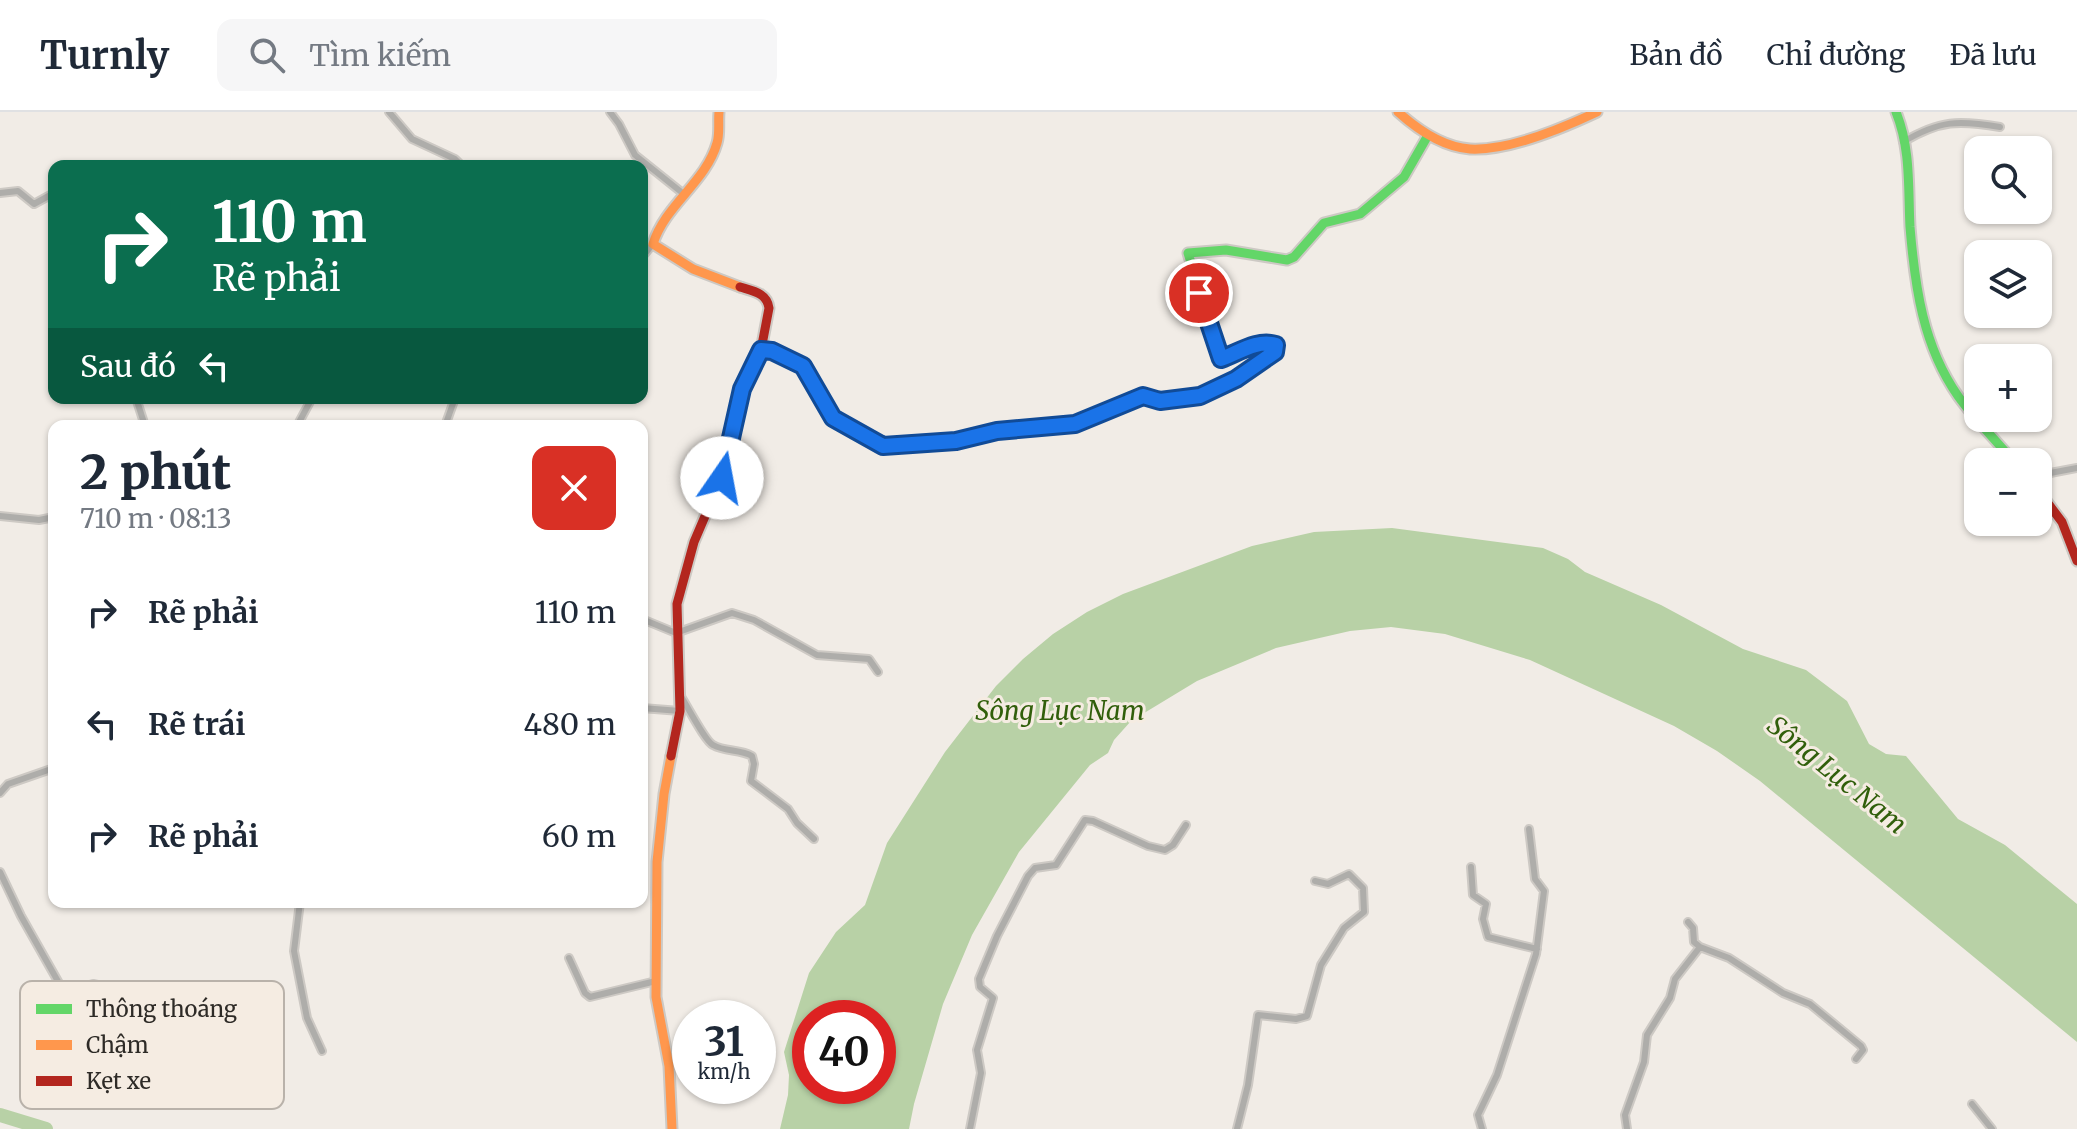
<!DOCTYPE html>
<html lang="vi">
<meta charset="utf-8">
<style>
:root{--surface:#fff;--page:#f6f6f7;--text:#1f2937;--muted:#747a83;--line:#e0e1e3}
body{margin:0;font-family:Merriweather,serif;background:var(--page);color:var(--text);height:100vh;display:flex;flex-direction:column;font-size:30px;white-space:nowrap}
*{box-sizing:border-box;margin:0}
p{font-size:26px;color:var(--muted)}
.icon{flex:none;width:44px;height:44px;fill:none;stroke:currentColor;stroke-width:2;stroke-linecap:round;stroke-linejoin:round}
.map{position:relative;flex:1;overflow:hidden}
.details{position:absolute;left:48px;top:308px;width:600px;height:488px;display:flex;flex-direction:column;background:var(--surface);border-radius:16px;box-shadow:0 2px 6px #0004}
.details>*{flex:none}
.guide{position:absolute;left:48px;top:48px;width:600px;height:244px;border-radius:16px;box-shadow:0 2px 6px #0004;background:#0b6e4f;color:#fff;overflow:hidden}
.fabs{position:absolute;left:1964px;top:24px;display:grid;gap:16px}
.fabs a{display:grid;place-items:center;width:88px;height:88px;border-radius:16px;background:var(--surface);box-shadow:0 2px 6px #0004;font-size:40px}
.speed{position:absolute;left:672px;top:888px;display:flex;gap:16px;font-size:40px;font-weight:700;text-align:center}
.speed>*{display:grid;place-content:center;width:104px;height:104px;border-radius:50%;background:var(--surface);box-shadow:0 2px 6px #0004;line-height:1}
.speed small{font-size:20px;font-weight:400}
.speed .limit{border:12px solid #d22;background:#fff;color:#111}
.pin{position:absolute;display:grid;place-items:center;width:68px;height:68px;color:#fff;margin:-34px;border:4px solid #fff;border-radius:50%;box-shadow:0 2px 8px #0007}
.me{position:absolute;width:88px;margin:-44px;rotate:12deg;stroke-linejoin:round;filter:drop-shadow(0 0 6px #0008)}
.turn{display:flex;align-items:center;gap:28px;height:168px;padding:0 32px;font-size:36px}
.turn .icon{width:104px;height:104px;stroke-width:2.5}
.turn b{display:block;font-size:56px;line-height:68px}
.then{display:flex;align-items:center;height:76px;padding:0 32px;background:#0003;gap:16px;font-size:30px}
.round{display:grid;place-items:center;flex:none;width:84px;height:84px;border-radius:16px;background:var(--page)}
.head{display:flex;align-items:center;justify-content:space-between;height:136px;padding:0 32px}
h1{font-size:48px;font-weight:800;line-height:60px}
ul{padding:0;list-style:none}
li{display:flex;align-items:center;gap:24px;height:112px;padding:0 32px}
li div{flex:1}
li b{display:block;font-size:30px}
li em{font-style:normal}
header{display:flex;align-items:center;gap:48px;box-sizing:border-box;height:112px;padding:0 40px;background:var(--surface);border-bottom:2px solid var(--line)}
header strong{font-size:38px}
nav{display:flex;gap:44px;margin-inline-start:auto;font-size:28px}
.search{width:560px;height:72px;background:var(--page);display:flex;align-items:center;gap:20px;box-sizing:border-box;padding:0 28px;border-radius:16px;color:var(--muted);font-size:30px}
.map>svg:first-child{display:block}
.water{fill:#b8d1a6;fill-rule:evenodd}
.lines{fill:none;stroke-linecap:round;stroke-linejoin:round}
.river{stroke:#b8d1a6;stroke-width:14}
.street-casing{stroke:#cdc9c4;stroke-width:10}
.fast-casing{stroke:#cdc9c4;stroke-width:13}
.slow-casing{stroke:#cdc9c4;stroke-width:13}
.jam-casing{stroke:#cdc9c4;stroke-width:13}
.street{stroke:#aeadaa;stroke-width:6}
.fast{stroke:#63d668;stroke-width:9}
.slow{stroke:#ff974d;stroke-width:9}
.jam{stroke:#b3261e;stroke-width:9}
.route-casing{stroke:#114b97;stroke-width:20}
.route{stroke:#1a73e8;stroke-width:14}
.labels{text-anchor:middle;stroke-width:6;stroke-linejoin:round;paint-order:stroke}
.water-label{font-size:26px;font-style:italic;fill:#315f0b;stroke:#f5ece2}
.key{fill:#f5ece2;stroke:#b9b2aa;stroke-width:2}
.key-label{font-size:22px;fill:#2e2b27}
</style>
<header>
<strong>Turnly</strong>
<div class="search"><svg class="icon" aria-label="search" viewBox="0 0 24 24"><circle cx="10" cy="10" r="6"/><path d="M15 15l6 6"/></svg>Tìm kiếm</div>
<nav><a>Bản đồ</a><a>Chỉ đường</a><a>Đã lưu</a></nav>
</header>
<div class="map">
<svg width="2077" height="1017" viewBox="0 0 2077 1017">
<rect width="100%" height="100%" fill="#f1ece6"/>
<path class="water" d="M1392 416 1543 436 1568 447 1585 460 1661 493 1743 537 1806 558 1847 589 1869 632 1886 642 1906 644 1958 707 2005 733 2077 792V930L1760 669 1717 639 1674 614 1530 548 1445 522 1391 515 1350 519 1276 536 1197 569 1131 609 1114 628 1108 641 1090 653 1019 740 972 823 943 892 914 992 909 1017H780L788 983 789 963 784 940 809 861 836 820 865 793 887 731 945 640 996 574 1023 547 1053 522 1087 500 1123 482 1252 434 1314 420ZM878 906V974H810V906Z"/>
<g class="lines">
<path class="river" d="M0 1003 46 1017"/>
<g class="street-casing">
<path id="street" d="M389 0 412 27 455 47 462 54
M610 0 619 12 635 43 685 83
M1903 30C1940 8 1959 8 2000 15
M0 81 18 79 34 92 54 81
M642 145 653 132
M136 286 145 314
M297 314 312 286
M445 314 455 286
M2038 369 2045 362 2077 356
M0 404 39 408 54 405
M642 507 676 521 732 501 754 508 817 543 869 547 878 560
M680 583C688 595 705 629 713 633 725 640 740 637 752 644L754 652 751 669 788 697 797 711 814 727
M642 596 680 599
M0 681 8 672 54 656
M1471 755 1473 783 1486 792 1483 807 1488 825 1537 837
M0 760 21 804 64 880 93 872 107 875
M300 790 294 839 307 906 322 939
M1688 810 1693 816 1694 830 1700 835 1729 846 1783 881 1810 892 1861 934 1863 938 1856 947
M569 846 585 881 590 885 656 869
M1972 992 1992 1017
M970 1017 981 961 977 938 993 886 980 875 979 867 997 824 1028 764 1035 756 1056 753 1085 708 1093 709 1148 734 1165 738 1173 733 1186 713
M1237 1017 1248 973 1258 903 1296 907 1307 904 1321 853 1344 816 1364 800 1363 776 1349 762 1328 772 1315 769
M1482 1017 1478 1003 1497 963 1536 842 1544 779 1535 767 1529 717
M1627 1017 1625 1003 1644 950 1647 923 1670 886 1675 867 1700 835"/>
</g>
<g class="fast-casing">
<path id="fast" d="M1896 0C1911 37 1908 76 1910 115 1915 175 1923 234 1958 284 1975 308 1996 328 2014 350
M1200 180 1188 141 1226 138 1287 148 1294 145 1324 111 1360 102 1404 65 1427 25
M761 238 772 239 803 254 833 306 883 334 956 329 997 319 1075 312 1113 297"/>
</g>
<g class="slow-casing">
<path id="slow" d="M719 0C718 10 720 22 717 31 706 70 665 93 653 132L693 157 740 175
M1398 0C1418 18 1442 35 1470 37 1507 39 1563 16 1597 0
M1113 297 1143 284 1160 289 1200 284 1236 267 1275 240 1277 236 1272 231 1248 235 1224 247 1219 246 1200 180
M671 644 664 682 657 750 656 885 669 954 672 1017"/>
</g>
<g class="jam-casing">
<path id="jam" d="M2038 378 2062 410 2077 449
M671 644 680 599 677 492 694 430 726 355 742 277 761 238 769 196C767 181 753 179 740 175"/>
</g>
<use href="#street" class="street"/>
<use href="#fast" class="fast"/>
<use href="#slow" class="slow"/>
<use href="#jam" class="jam"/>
</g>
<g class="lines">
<g class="route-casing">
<path id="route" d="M722 366 742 277 761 238 772 239 803 254 833 306 883 334 956 329 997 319 1075 312 1143 284 1160 289 1200 284 1236 267 1275 240 1276 233C1257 227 1238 241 1221 247L1199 181"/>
</g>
<use href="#route" class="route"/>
</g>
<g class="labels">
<g class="water-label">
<text x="1060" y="608">Sông Lục Nam</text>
<text transform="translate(1837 663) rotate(39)" y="9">Sông Lục Nam</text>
</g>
</g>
<rect x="20" y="869" width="264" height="128" rx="12" class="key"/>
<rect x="36" y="892" width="36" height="10" fill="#63d668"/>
<rect x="36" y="928" width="36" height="10" fill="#ff974d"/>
<rect x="36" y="964" width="36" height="10" fill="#b3261e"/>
<g class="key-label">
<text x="86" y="905">Thông thoáng</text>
<text x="86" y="941">Chậm</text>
<text x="86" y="977">Kẹt xe</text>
</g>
</svg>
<div class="fabs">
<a><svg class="icon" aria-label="search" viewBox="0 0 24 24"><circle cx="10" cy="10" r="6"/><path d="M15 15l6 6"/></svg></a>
<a><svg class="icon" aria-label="layers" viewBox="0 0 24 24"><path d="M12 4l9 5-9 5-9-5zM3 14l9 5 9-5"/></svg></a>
<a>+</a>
<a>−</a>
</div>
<div class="speed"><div>31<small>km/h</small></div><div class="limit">40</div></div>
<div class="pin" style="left:1199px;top:181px;background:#d93025"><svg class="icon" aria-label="arrive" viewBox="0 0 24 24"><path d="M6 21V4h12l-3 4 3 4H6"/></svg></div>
<svg class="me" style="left:722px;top:366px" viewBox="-20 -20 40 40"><circle r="19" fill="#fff"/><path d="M0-13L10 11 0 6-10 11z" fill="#1a73e8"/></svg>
<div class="guide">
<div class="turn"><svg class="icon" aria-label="right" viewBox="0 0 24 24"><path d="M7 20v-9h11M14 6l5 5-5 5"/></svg><div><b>110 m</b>Rẽ phải</div></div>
<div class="then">Sau đó<svg class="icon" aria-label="left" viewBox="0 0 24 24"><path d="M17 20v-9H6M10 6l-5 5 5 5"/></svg></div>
</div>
<section class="details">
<div class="head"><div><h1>2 phút</h1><p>710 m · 08:13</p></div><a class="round" style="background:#d93025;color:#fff"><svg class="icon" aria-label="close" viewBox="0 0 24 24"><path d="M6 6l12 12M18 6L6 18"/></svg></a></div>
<ul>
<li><svg class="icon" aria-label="right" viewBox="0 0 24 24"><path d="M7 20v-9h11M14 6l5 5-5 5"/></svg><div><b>Rẽ phải</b></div><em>110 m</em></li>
<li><svg class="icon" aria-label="left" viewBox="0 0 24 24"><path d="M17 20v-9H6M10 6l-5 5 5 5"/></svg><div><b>Rẽ trái</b></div><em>480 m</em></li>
<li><svg class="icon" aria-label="right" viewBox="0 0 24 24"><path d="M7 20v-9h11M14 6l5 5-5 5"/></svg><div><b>Rẽ phải</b></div><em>60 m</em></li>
</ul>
</section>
</div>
